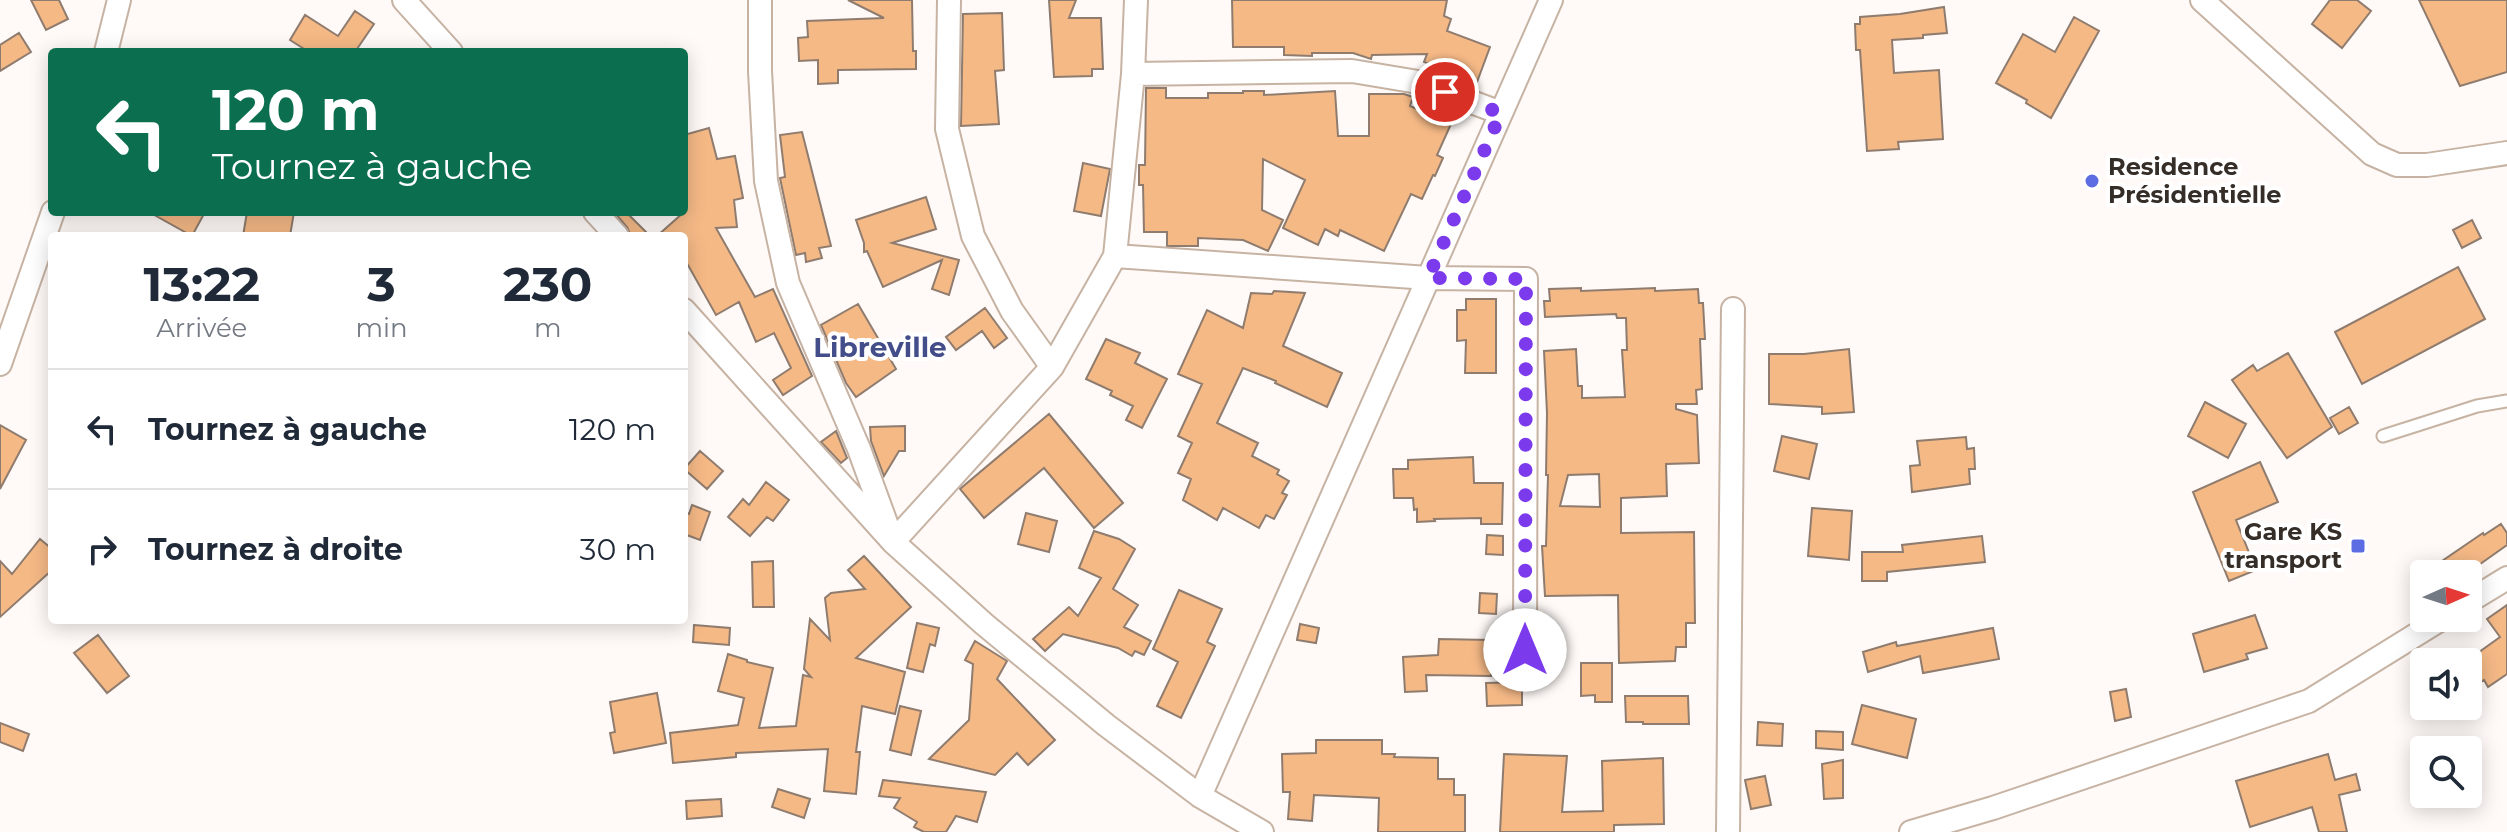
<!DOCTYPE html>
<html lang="fr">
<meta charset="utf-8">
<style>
:root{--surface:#fff;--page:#f2f2f3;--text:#1f2937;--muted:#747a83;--line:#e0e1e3}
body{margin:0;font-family:Montserrat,sans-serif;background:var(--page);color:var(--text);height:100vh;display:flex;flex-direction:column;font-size:30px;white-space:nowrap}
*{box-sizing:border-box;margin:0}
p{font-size:26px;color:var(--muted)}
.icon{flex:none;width:44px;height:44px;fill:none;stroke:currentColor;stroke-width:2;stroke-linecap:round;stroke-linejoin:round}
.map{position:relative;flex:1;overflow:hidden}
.panel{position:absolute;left:48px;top:232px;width:640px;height:392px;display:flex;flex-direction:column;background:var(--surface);border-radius:8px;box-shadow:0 4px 20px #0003}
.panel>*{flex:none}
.guide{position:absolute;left:48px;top:48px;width:640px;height:168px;border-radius:8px;box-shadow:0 4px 20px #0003;background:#0b6e4f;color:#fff;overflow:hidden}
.needle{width:52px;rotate:87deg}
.buttons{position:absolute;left:2410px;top:560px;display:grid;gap:16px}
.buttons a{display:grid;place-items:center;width:72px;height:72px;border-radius:8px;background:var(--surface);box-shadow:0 4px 20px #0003;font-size:40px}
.pin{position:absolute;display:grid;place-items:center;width:68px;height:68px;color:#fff;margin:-34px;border:4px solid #fff;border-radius:50%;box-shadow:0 2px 8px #0007}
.me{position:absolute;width:88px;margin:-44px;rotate:0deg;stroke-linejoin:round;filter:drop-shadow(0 0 6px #0008)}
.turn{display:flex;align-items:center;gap:28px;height:168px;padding:0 32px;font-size:36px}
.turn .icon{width:104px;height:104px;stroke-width:2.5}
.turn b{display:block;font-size:56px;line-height:68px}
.eta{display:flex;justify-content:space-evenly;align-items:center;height:136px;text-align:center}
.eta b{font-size:48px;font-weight:700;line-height:56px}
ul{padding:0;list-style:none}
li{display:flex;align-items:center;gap:24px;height:120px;padding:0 32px;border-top:2px solid var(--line)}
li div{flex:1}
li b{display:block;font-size:30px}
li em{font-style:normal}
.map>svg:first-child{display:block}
.building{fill:#f5b986;stroke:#8f7c6e;stroke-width:2;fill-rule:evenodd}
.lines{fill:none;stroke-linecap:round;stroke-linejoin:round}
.service-casing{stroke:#c7b3a3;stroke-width:15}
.minor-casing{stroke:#c7b3a3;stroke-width:26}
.service{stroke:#fff;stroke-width:11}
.minor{stroke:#fff;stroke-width:22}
.route{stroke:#7c3aed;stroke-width:14;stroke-dasharray:0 25.2}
.poi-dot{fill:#5c6ce3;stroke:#fff;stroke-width:3}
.labels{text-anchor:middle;stroke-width:8;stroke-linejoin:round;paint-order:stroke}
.poi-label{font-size:24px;font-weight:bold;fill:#352d27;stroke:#fff;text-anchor:start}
.quarter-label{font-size:28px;font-weight:bold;fill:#424d89;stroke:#fff}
</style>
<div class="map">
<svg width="2507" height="832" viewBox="0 0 2507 832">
<rect width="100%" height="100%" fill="#fffaf7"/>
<path class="building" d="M31 0H59L68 19 46 30Z
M848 0H912L913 51H916V69L838 70V83L818 84V60L799 61 798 38 808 37 807 21 884 18Z
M1049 0H1076L1069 18H1101L1103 69H1092V76L1054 77Z
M1232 0H1447L1444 16 1451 19 1447 31 1490 47 1477 82 1424 62 1427 54 1372 55 1371 59 1353 53H1312V56L1284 55V47H1233Z
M2330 0H2357L2371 11 2342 48 2312 24Z
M2419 0H2507V72L2460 86Z
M1944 7 1947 33 1923 35V38L1892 40 1894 73 1939 70 1943 139 1898 142 1899 149 1867 151 1860 50H1856L1855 24H1860V17L1900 14Z
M355 11 374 24 357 49 361 52H309L290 40 305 15 338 36Z
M1002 13 1004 70 995 71 999 124 961 126 963 14Z
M2074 17 2099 31 2051 118 2026 103 2027 100 1996 83 2023 34 2055 52Z
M19 33 31 52 0 71V45Z
M1146 88H1166V98H1208V93H1243V91H1264V95L1335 91 1338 136H1369V94H1404L1413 97 1410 106 1451 124 1437 155 1443 158 1435 176 1433 175 1422 199 1411 194 1384 251 1340 230 1338 236 1325 229 1318 245 1283 228 1305 180 1263 159 1262 210 1283 220 1268 251 1243 240 1198 238V246H1167V232H1144L1143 185H1139V165H1145Z
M709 128 717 159 735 156 743 198 734 200 737 227 716 228 755 297 773 289 812 376 783 395 773 380 791 368 774 333 756 342 739 302 716 315 684 258V236H657L684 212V135Z
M802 132 831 246 819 248 822 258 806 262 805 253 796 255 780 178 785 177 780 135Z
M1083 163 1110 169 1101 216 1074 211Z
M926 197 936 229 892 243 959 260 949 295 932 289 942 260 883 287 867 251 864 252V243L856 220Z
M149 212H205L192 236Z
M247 212H294L290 236H243Z
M614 212H626L650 236H631L627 227Z
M2472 220 2481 238 2462 248 2453 230Z
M2458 267 2485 319 2362 384 2335 332Z
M1581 288V291L1655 288V291L1698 289 1699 303H1703L1705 339H1700L1702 389 1696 390 1697 404H1676V409L1697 415 1699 463 1666 464 1667 496 1621 498V533L1694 532 1695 623H1686V647H1676L1675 661 1619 663 1618 595 1545 596 1542 546H1546L1548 475H1546L1547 413 1544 351 1576 349 1578 386H1582V398L1625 397 1622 350H1627L1626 318H1617L1616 314 1545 317 1544 301H1550L1549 289ZM1599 474 1600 507 1560 506 1568 475Z
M1274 291 1305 293 1283 346 1342 373 1327 407 1275 383 1276 381 1243 368 1217 423 1258 443 1252 456 1279 470 1277 474 1289 481 1282 493 1287 495 1274 519 1266 515 1259 528 1223 508 1217 520 1183 500 1191 479 1178 473 1192 443 1178 436 1202 384 1178 374 1207 310 1243 328 1251 293 1272 294Z
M1466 299H1496V373H1465L1466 340 1457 341V310H1466Z
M858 304 896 369 856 397 846 383 821 325Z
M985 308 1007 338 994 348 982 331 956 350 946 337Z
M1106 339 1140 353 1135 363 1167 379 1142 428 1126 420 1133 406 1110 395 1112 391 1086 379Z
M1849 349 1854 412 1822 414V407L1769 404V354H1804Z
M2288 353 2332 427 2287 458 2232 380 2253 365 2257 371Z
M2205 402 2246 424 2228 458 2188 436Z
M2349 407 2358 423 2339 434 2330 418Z
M1049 414 1123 503 1094 528 1044 468 984 518 960 489Z
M0 425 26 440 0 489Z
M905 426V451H899L884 476 871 441 870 427Z
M836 431 847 458 841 463 821 442Z
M1782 436 1817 444 1809 479 1774 471Z
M1966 437 1967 449 1974 448 1975 469H1969L1970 484 1912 492 1910 466 1920 465 1917 441Z
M700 451 723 471 707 489 684 469Z
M1473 457 1474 483H1503L1502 524H1481V518L1434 519 1435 521 1417 522V509L1414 510 1413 498H1394L1393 469H1408V460Z
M2260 462 2278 502 2236 520 2256 570 2229 581 2193 492Z
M766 482 789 500 773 521 767 517 750 536 728 517 743 499 749 505Z
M692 505 710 512 700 540 684 534V512L689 514Z
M1812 508 1852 511 1849 560 1808 556Z
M1026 513 1057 521 1049 552 1018 544Z
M2501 524 2507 533V545L2466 574H2423L2483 533 2484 535Z
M1094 531 1119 539 1135 549 1113 589 1138 605 1124 627 1151 641 1144 655 1135 651 1132 656 1118 648 1063 634 1045 651 1033 639 1069 607 1078 616 1101 578 1079 568Z
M1487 535 1503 536V555L1486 554Z
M1982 536 1985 562 1887 572V581H1862V552H1903L1902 545Z
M40 539 52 549V570L0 617V561L12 574Z
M864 556 911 607 856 658 905 672 895 714 862 706 856 752H860L856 794 824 791 828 749 736 753V757L673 763 670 733 738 725 744 698 718 691 728 654 747 660V662L773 668 759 728 796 726 803 675 811 677 804 669 810 619 830 640 825 598 831 593 865 589 848 570Z
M773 561 774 607H753L752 562Z
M1179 590 1222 609 1207 642 1215 646 1181 718 1157 706 1178 662 1153 649Z
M1480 593 1497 594 1496 614 1479 613Z
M2507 605V674L2488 687 2484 680 2468 690V660L2500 637 2487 619Z
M2255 615 2267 648 2246 654 2248 659 2204 672 2193 634Z
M917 623 939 628 935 646 930 644 923 672 907 668Z
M1300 624 1319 628 1316 643 1297 640Z
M694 625 730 628 729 645 693 642Z
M1993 628 1999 659 1923 673 1920 656 1868 672 1863 652 1896 642 1897 646Z
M98 635 129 676 107 693 74 653Z
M1439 639 1491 640V676L1426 675 1427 691 1405 692 1403 657 1438 655Z
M975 641 1007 661 997 679 1055 740 1028 765 1017 753 995 775 929 759 969 720 973 664 965 660Z
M1581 663H1612V702H1595V695L1581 696Z
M1522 682V705L1487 706 1486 683Z
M2126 689 2131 717 2115 721 2110 692Z
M657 693 666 743 614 753 610 733 615 732 610 702Z
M1625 696H1688L1689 724H1643V722H1626Z
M1862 705 1916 719 1907 758 1852 744Z
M900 706 921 711 911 755 890 750Z
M1758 722 1783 724 1782 746 1757 745Z
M0 723 29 734 23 751 0 742Z
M1816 731 1843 732V750L1816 748Z
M1316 740H1382V754H1395L1394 757 1438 758V779H1454V795H1465V832H1378L1379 798 1314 795 1312 821 1288 819 1290 792H1283L1282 754 1316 753Z
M1504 754 1567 756 1562 812 1603 811 1602 761 1663 758 1664 824 1614 825V832H1500Z
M2328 754 2335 780 2356 774 2360 790 2339 795 2347 832H2319L2312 807 2250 827 2236 781Z
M1843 760V798L1824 799 1822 764Z
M1765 776 1771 805 1751 809 1745 780Z
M883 780 986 792 977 822 956 816 946 832H924L914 827 917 822 894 808 900 798 879 796Z
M778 789 810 799 804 818 772 807Z
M721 799 722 816 687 819 686 801Z"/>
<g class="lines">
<g class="service-casing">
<path id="service" d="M2383 436 2477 406 2507 401"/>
</g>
<g class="minor-casing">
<path id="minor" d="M404 0 451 52
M760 0V71L766 181 788 283 859 449 893 542 1052 367 1115 256 1133 74 1136 0
M949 0 947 129 973 236 1012 311 1052 367
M2202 0 2372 154 2397 165H2427L2507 153
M106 52 119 0
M1133 74 1352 71 1418 82 1501 113
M595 212 617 236
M1115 256 1428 278 1526 279 1525 650
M684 310 893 542 984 624 1106 725 1200 796 1262 832
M0 364 53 212
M2468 602 2507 578
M1200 796 1551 0
M1728 832 1733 309
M1911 832 1993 808 2309 701 2443 618"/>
</g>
<use href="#service" class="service"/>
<use href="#minor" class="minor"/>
</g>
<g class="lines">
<path class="route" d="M1445 92 1501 113 1428 278 1526 279 1525 650"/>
</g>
<g class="poi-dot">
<circle cx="2092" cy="181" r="8"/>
<rect x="2350" y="538" width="16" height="16" rx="4"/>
</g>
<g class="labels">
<g class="poi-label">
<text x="2108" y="175">Residence<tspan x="2108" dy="28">Présidentielle</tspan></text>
<text x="2342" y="540" text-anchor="end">Gare KS<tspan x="2342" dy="28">transport</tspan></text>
</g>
<g class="quarter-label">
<text x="880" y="357">Libreville</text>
</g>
</g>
</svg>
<div class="buttons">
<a><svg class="needle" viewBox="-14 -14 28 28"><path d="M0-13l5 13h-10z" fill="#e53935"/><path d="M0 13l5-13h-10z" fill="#747a83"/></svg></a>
<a><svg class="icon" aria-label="sound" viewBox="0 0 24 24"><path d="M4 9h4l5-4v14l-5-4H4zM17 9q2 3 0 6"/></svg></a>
<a><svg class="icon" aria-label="search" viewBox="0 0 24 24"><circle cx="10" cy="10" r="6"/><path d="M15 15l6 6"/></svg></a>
</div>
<div class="pin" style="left:1445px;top:92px;background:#d93025"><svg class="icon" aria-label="arrive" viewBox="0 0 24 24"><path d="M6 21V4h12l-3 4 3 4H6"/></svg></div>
<svg class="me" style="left:1525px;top:650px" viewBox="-20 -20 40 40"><circle r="19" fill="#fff"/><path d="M0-13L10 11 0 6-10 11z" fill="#7c3aed"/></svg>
<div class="guide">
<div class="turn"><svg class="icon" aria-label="left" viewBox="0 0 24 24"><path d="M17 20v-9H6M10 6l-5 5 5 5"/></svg><div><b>120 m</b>Tournez à gauche</div></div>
</div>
<section class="panel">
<div class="eta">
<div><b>13:22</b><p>Arrivée</p></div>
<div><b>3</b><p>min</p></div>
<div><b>230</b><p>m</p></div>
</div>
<ul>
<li><svg class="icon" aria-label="left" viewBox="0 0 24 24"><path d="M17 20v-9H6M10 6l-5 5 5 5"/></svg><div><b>Tournez à gauche</b></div><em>120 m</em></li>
<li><svg class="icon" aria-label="right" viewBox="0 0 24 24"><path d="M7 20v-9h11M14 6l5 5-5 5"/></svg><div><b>Tournez à droite</b></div><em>30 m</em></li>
</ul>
</section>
</div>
